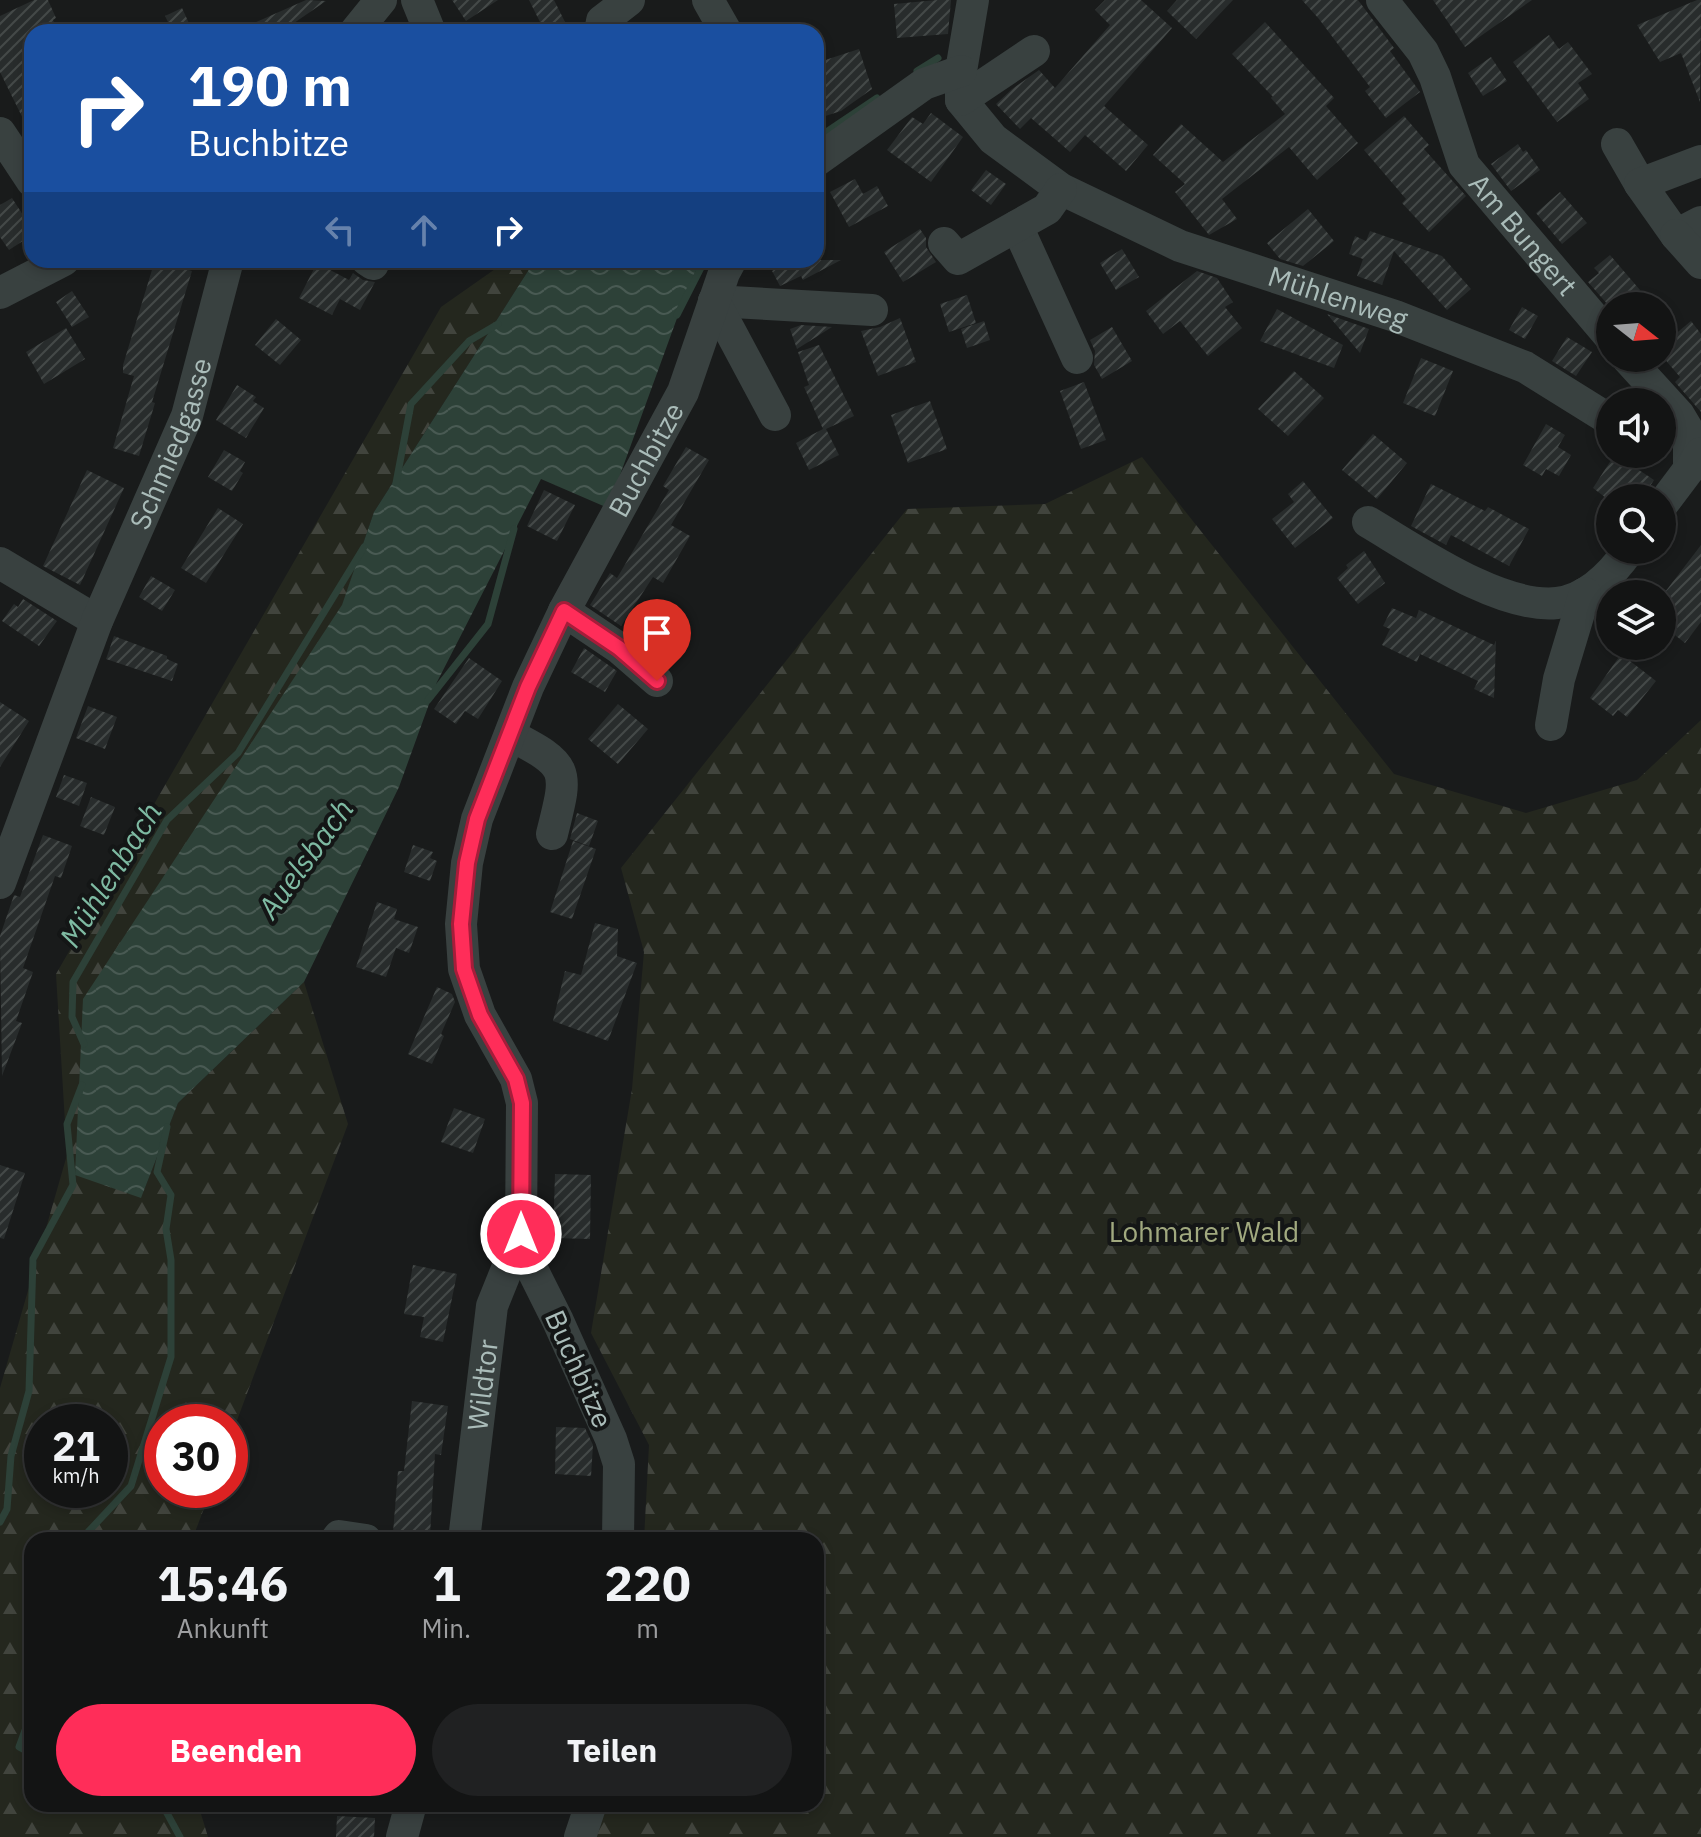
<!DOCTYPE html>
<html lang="de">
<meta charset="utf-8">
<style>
:root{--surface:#131414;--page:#202122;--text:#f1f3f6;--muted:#9d9ea0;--line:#323334;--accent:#ff2d59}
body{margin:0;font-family:"IBM Plex Sans",sans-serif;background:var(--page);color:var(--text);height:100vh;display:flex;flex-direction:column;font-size:30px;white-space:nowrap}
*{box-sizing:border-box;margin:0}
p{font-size:26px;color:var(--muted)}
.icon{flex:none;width:44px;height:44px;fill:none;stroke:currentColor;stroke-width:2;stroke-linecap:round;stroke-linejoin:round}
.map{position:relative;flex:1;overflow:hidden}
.sheet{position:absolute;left:24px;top:1532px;width:800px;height:280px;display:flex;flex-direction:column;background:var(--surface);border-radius:24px;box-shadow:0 4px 12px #0003,0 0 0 2px var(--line)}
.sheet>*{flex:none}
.top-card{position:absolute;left:24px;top:24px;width:800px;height:244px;border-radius:24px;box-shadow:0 4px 12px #0003,0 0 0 2px var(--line);background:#1a4fa0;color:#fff;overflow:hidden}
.needle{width:52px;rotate:107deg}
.tools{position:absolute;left:1596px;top:292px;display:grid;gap:16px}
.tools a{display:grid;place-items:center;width:80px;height:80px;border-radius:50%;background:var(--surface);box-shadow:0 4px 12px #0003,0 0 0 2px var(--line);font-size:40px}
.speed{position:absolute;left:24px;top:1404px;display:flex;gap:16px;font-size:40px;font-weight:700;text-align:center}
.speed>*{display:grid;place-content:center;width:104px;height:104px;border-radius:50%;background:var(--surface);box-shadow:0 4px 12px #0003,0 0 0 2px var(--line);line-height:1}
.speed small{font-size:20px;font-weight:400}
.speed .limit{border:12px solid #d22;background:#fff;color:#111}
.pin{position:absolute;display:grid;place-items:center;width:68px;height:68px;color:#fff;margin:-82px -34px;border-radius:50% 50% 50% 0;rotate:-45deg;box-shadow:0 0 8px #0007}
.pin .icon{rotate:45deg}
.me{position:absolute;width:88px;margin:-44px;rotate:0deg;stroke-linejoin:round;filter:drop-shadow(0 0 6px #0008)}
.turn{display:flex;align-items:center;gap:28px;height:168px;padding:0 32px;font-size:36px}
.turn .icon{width:104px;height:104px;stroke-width:2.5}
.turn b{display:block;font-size:56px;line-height:68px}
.lanes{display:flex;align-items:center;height:76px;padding:0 32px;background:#0003;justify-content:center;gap:40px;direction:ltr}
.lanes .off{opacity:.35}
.eta{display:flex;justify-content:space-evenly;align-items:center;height:136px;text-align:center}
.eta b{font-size:48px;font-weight:800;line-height:56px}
.cta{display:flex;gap:16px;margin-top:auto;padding:16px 32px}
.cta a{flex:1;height:92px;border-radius:48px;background:var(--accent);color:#fff;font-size:32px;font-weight:800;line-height:92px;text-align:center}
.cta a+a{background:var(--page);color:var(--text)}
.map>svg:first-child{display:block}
.forest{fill:url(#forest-firs);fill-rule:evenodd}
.water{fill:url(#water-waves)}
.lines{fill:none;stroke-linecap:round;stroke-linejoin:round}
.stream{stroke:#2d4138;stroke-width:7}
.building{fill:url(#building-hatch)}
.minor{stroke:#394140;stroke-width:32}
.route-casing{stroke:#a61d3a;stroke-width:20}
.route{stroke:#ff2d59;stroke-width:14}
.labels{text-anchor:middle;stroke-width:8;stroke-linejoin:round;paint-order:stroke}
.street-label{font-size:28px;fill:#aabcb9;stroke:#141616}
.park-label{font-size:28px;fill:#a1a97f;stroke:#141616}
.water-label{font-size:30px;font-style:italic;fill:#7ebaa2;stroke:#141616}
</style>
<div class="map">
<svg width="1701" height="1837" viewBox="0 0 1701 1837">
<defs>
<pattern id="forest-firs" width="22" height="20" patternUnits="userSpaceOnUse" patternTransform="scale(2)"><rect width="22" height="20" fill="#24271e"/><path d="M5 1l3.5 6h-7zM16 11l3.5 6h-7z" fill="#41443d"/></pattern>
<pattern id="water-waves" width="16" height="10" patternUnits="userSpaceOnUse" patternTransform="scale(2)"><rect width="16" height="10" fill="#2d4138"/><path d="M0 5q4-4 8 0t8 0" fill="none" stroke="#495a53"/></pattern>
<pattern id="building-hatch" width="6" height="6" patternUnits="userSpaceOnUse" patternTransform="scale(2)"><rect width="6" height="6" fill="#282c2c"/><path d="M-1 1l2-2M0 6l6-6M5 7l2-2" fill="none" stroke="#444948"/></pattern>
</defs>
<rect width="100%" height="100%" fill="#191b1b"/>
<path class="forest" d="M508 260H535L374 512 141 1198 178 1103 304 982 348 1124 230 1439V1422H162V1490H211L192 1540H32V1804H198L208 1837H0V1388L67 1155 56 974 441 307ZM42 1422H110V1490H42Z
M1142 457 1394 774 1526 813 1637 780 1701 720V1837H595L607 1804H816V1540H644L649 1445 591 1333 632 1089 644 952 621 868 907 509 1045 504Z"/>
<path class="water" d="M535 260H701L688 288 608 508 541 479 437 682 399 787 304 982 178 1103 141 1198 75 1175 83 999 342 605 374 512Z"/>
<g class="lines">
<path class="stream" d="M917 71 938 58
M816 139 877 98
M677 315 705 260
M396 483 411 404 469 341 498 324
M428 700 488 624 514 529
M84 1044 72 1017 73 982 167 820 238 753 364 547
M0 1522 7 1509 11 1456 29 1391 33 1259 73 1185 67 1124 82 1085
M87 1540 88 1532 131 1486 171 1357V1260L166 1229 171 1195 157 1172 167 1127
M32 1711 19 1747 32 1754
M162 1804 180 1837"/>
</g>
<path class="building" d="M34 0H48L56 18 53 20 56 27 46 32H32V137L0 72V16Z
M306 0 326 1 281 32H234Z
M452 0H498L466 21Z
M529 0H554L570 32H545Z
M937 0H951L948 34 897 38 894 4Z
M1105 0H1141L1172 28 1104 106 1148 145 1126 171 1085 135 1070 152 1031 118 1020 129 996 104 1012 89 1039 70 1055 88 1110 25 1095 10Z
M1177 0H1233L1196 39 1167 11Z
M1302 0H1358L1394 48 1390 51 1420 92 1386 118 1365 91 1370 87 1319 19Z
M1433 0H1532L1465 47Z
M1697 0H1701L1700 102 1681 53 1660 62 1637 25Z
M182 8 193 32H173L165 16Z
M1265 22 1334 98 1326 106 1358 143 1317 180 1289 147 1222 199 1237 219 1209 235 1175 192 1185 184 1153 155 1181 124 1223 162 1285 114 1271 98 1273 97 1232 54Z
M1549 35 1559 49 1568 42 1592 74 1578 83 1589 99 1557 122 1513 62Z
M859 49 872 89 841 111 816 119V63Z
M1491 57 1507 81 1483 96 1468 73Z
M931 113 963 137 931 182 887 150 912 117 923 124Z
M1404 116 1429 145 1424 149 1466 196 1429 232 1402 203 1406 199 1364 150Z
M1518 144 1523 152 1526 150 1540 170 1511 191 1491 164Z
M986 170 1006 184 991 205 971 190Z
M855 179 863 194 877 186 888 206 849 227 830 192Z
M1560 192 1587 223 1562 244 1536 213Z
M12 198 32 229V235L9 250 0 237V205Z
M1308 209 1334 241 1303 266 1280 259 1267 243Z
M920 229 926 238V247L936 262 903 282 884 252Z
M1370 231 1442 256 1471 289 1447 310 1394 251 1382 285 1357 276 1363 259 1349 254 1355 236 1366 241Z
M1122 249 1139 277 1116 290 1100 263Z
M1610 255 1640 290 1636 293 1647 306H1609L1588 282 1599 273 1594 268Z
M155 260 192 271 152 402 155 403 139 456 113 448 134 376 123 373V365Z
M791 260H841L803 280 801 276 780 286 772 271Z
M317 263 349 280 353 273 363 280 375 282 360 310 340 299 332 315 299 298Z
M1197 271 1217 278 1233 302 1225 307 1242 328 1208 356 1180 321 1163 334 1146 311Z
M72 291 89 317 72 327 56 302Z
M967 295 976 323 949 332 940 304Z
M1522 307 1538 316 1525 339 1509 330Z
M1277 309 1343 345 1334 368 1260 341Z
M1327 314 1369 329 1360 353Z
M900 318 916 362 878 376 861 331 880 327Z
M276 319 301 340 280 365 255 345Z
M984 321 990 340 967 348 961 329Z
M1691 321 1701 334V412L1675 382 1680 377 1662 356V324L1673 336Z
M801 325 832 327 797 349 790 329Z
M1112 327 1132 361 1102 379 1094 365 1095 351 1090 340Z
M66 328 85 359 44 384 26 352Z
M1567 337 1592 352 1576 376 1552 361Z
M819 345 854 416 826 429 839 455 809 470 796 443 823 429 804 387 809 385 798 352Z
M1421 358 1453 371 1435 416 1403 403Z
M1294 371 1324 398 1288 436 1258 409Z
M1084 382 1106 440 1081 449 1060 391Z
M237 385 256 397 253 401 264 408 246 438 216 420Z
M930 401 947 449 908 463 891 415Z
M1546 424 1565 435 1558 447 1571 455 1559 476 1546 469 1542 476 1523 465Z
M1373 434 1407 463 1377 499 1342 470Z
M686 447 709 460 671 525 690 536 663 583 653 577 621 626 590 605 610 573 617 578 669 490 663 486Z
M224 450 245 462 240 471 243 473 232 491 208 477Z
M1615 454 1654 480 1642 498H1606L1593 488Z
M87 470 124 488 80 585 43 566Z
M1303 481 1333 518 1295 548 1272 519 1294 502 1288 494Z
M1431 484 1485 511 1488 507 1529 529 1509 566 1451 535 1446 545 1411 526Z
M544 490 575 505 557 541 527 526Z
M218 508 243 524 206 583 181 568Z
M1701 545V622L1685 643 1662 625V596Z
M1364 551 1385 583 1358 604 1337 578 1348 568 1346 565Z
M151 576 175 590 162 611 139 597Z
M23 599 57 621 39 646 2 621 14 604 18 607Z
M1392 608 1416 618 1419 610 1494 645 1496 641 1494 698 1474 689 1478 681 1420 654 1417 662 1382 645 1390 629 1383 626Z
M114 636 167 656V659L178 664 172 681 106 659Z
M584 648 617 671 605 692 571 672Z
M1621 654 1656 681 1627 717 1618 710 1613 716 1590 698Z
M469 658 502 681 478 719 465 711 456 724 434 709Z
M0 702 29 721 0 767Z
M618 704 648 729 618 764 588 739Z
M88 706 117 717 105 749 76 738Z
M64 775 87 783 79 806 56 797Z
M91 797 115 807 104 835 80 826Z
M577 813 598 821 589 846 570 839Z
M43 835 72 846 61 878 55 876 23 968 33 972 16 1021 22 1023 2 1076 0 936 14 895 20 897Z
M573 841 596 849 572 919 550 912Z
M413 845 433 852 430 858 437 861 430 881 404 872Z
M377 902 397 909 394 919 418 927 409 953 396 948 386 977 356 967Z
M595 923 618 929 617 956 637 963 608 1041 553 1021 565 971 581 975Z
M437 987 452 994 455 1002 441 1034 444 1036 432 1064 408 1054Z
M454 1108 485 1119 473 1153 441 1142Z
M0 1165 25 1173 4 1239 0 1238Z
M555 1174 591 1175 590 1239 553 1238Z
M413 1265 457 1274 443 1342 420 1337 424 1317 404 1314Z
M412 1401 448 1406 441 1455 435 1454 430 1535 393 1533 398 1471H404Z
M556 1427 585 1428 593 1445 591 1476 555 1474Z
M337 1816 375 1818 374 1837H336Z"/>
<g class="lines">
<g class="minor">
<path d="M417 0 430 32"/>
<path d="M708 0 725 30"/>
<path id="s1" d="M973 0 961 71V100L993 139 1061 189 1180 246 1395 316 1525 367 1610 420"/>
<path id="s2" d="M1382 0 1423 52 1435 77 1464 165 1610 337"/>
<path d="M355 32 381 0"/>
<path d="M600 32 602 21 629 0"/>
<path d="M961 100 1034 51"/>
<path d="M0 133 32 181"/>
<path d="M1617 144 1640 184"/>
<path d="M816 161 924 84 961 71"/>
<path d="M1701 161 1640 184 1676 235 1701 222"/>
<path d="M1017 226 1077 358"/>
<path d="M1676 235 1701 263"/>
<path d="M944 243 958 259 1047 209 1061 189"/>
<path d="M367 260 373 264"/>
<path d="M0 293 64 260"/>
<path d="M714 301 872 310"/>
<path d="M714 301 775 415"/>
<path d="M1627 358 1679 415 1689 432V468"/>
<path d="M1662 505 1701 453"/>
<path d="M1368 522C1417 551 1500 609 1557 603 1589 599 1612 574 1629 550"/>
<path d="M0 563 97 621"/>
<path d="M564 611 619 648 657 681"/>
<path d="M1551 725 1559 679 1585 593"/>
<path d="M510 735C571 766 568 770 552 834"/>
<path id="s3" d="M0 883 97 621 187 416 228 260"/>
<path d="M336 1540 339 1536 366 1540"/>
<path id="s4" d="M464 1540 492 1306 521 1234"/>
<path id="s5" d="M618 1540 619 1464 611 1439 558 1321 524 1253 521 1234 522 1103 516 1079 480 1015 464 969 461 924 467 863 477 819 528 687 564 611 683 392 724 273 731 260"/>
<path d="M402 1837 411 1804"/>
<path d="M580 1837 591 1804"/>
</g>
</g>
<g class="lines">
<g class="route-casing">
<path id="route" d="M521 1234 522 1103 516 1079 480 1015 464 969 461 924 467 863 477 819 528 687 564 611 619 648 657 681"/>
</g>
<use href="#route" class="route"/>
</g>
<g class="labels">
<g class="street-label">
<text dy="10" stroke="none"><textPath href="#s2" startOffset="278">Am Bungert</textPath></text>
<text dy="10" stroke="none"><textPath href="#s1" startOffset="534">Mühlenweg</textPath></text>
<text dy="10" stroke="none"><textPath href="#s3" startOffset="472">Schmiedgasse</textPath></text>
<text dy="10" stroke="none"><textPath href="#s5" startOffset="1154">Buchbitze</textPath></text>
<text transform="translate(579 1369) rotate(66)" y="10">Buchbitze</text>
<text dy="10" stroke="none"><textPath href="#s4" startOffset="156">Wildtor</textPath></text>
</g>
<g class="park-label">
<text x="1204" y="1242">Lohmarer Wald</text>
</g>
<g class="water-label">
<text transform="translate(306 859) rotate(-54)" y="10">Auelsbach</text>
<text transform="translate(111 875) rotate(-58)" y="10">Mühlenbach</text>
</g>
</g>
</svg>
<div class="tools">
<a><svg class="needle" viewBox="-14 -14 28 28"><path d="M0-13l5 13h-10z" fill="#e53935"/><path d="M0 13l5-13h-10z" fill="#9d9ea0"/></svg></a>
<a><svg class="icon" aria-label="sound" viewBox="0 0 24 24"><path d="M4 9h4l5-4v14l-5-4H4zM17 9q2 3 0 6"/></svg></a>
<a><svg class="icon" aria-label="search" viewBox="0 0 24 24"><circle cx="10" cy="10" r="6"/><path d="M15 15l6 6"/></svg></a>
<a><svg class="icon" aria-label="layers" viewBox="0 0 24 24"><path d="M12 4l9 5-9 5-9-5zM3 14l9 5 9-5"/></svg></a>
</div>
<div class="speed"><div>21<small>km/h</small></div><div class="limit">30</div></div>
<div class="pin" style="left:657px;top:681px;background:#d93025"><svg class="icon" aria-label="arrive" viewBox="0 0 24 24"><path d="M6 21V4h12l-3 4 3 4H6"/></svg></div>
<svg class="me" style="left:521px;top:1234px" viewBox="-20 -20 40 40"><circle r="17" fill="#ff2d59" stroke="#fff" stroke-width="3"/><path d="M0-11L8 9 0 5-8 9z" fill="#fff"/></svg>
<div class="top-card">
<div class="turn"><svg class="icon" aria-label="right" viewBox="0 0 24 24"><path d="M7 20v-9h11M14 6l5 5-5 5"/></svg><div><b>190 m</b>Buchbitze</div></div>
<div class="lanes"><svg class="icon off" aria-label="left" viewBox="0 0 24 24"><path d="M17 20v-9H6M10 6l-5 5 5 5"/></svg><svg class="icon off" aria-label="ahead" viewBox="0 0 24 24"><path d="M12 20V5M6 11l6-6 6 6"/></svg><svg class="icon" aria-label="right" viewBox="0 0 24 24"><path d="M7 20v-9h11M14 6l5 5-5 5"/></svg></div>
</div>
<section class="sheet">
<div class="eta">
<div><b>15:46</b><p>Ankunft</p></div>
<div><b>1</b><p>Min.</p></div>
<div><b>220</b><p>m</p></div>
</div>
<div class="cta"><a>Beenden</a><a>Teilen</a></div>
</section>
</div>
